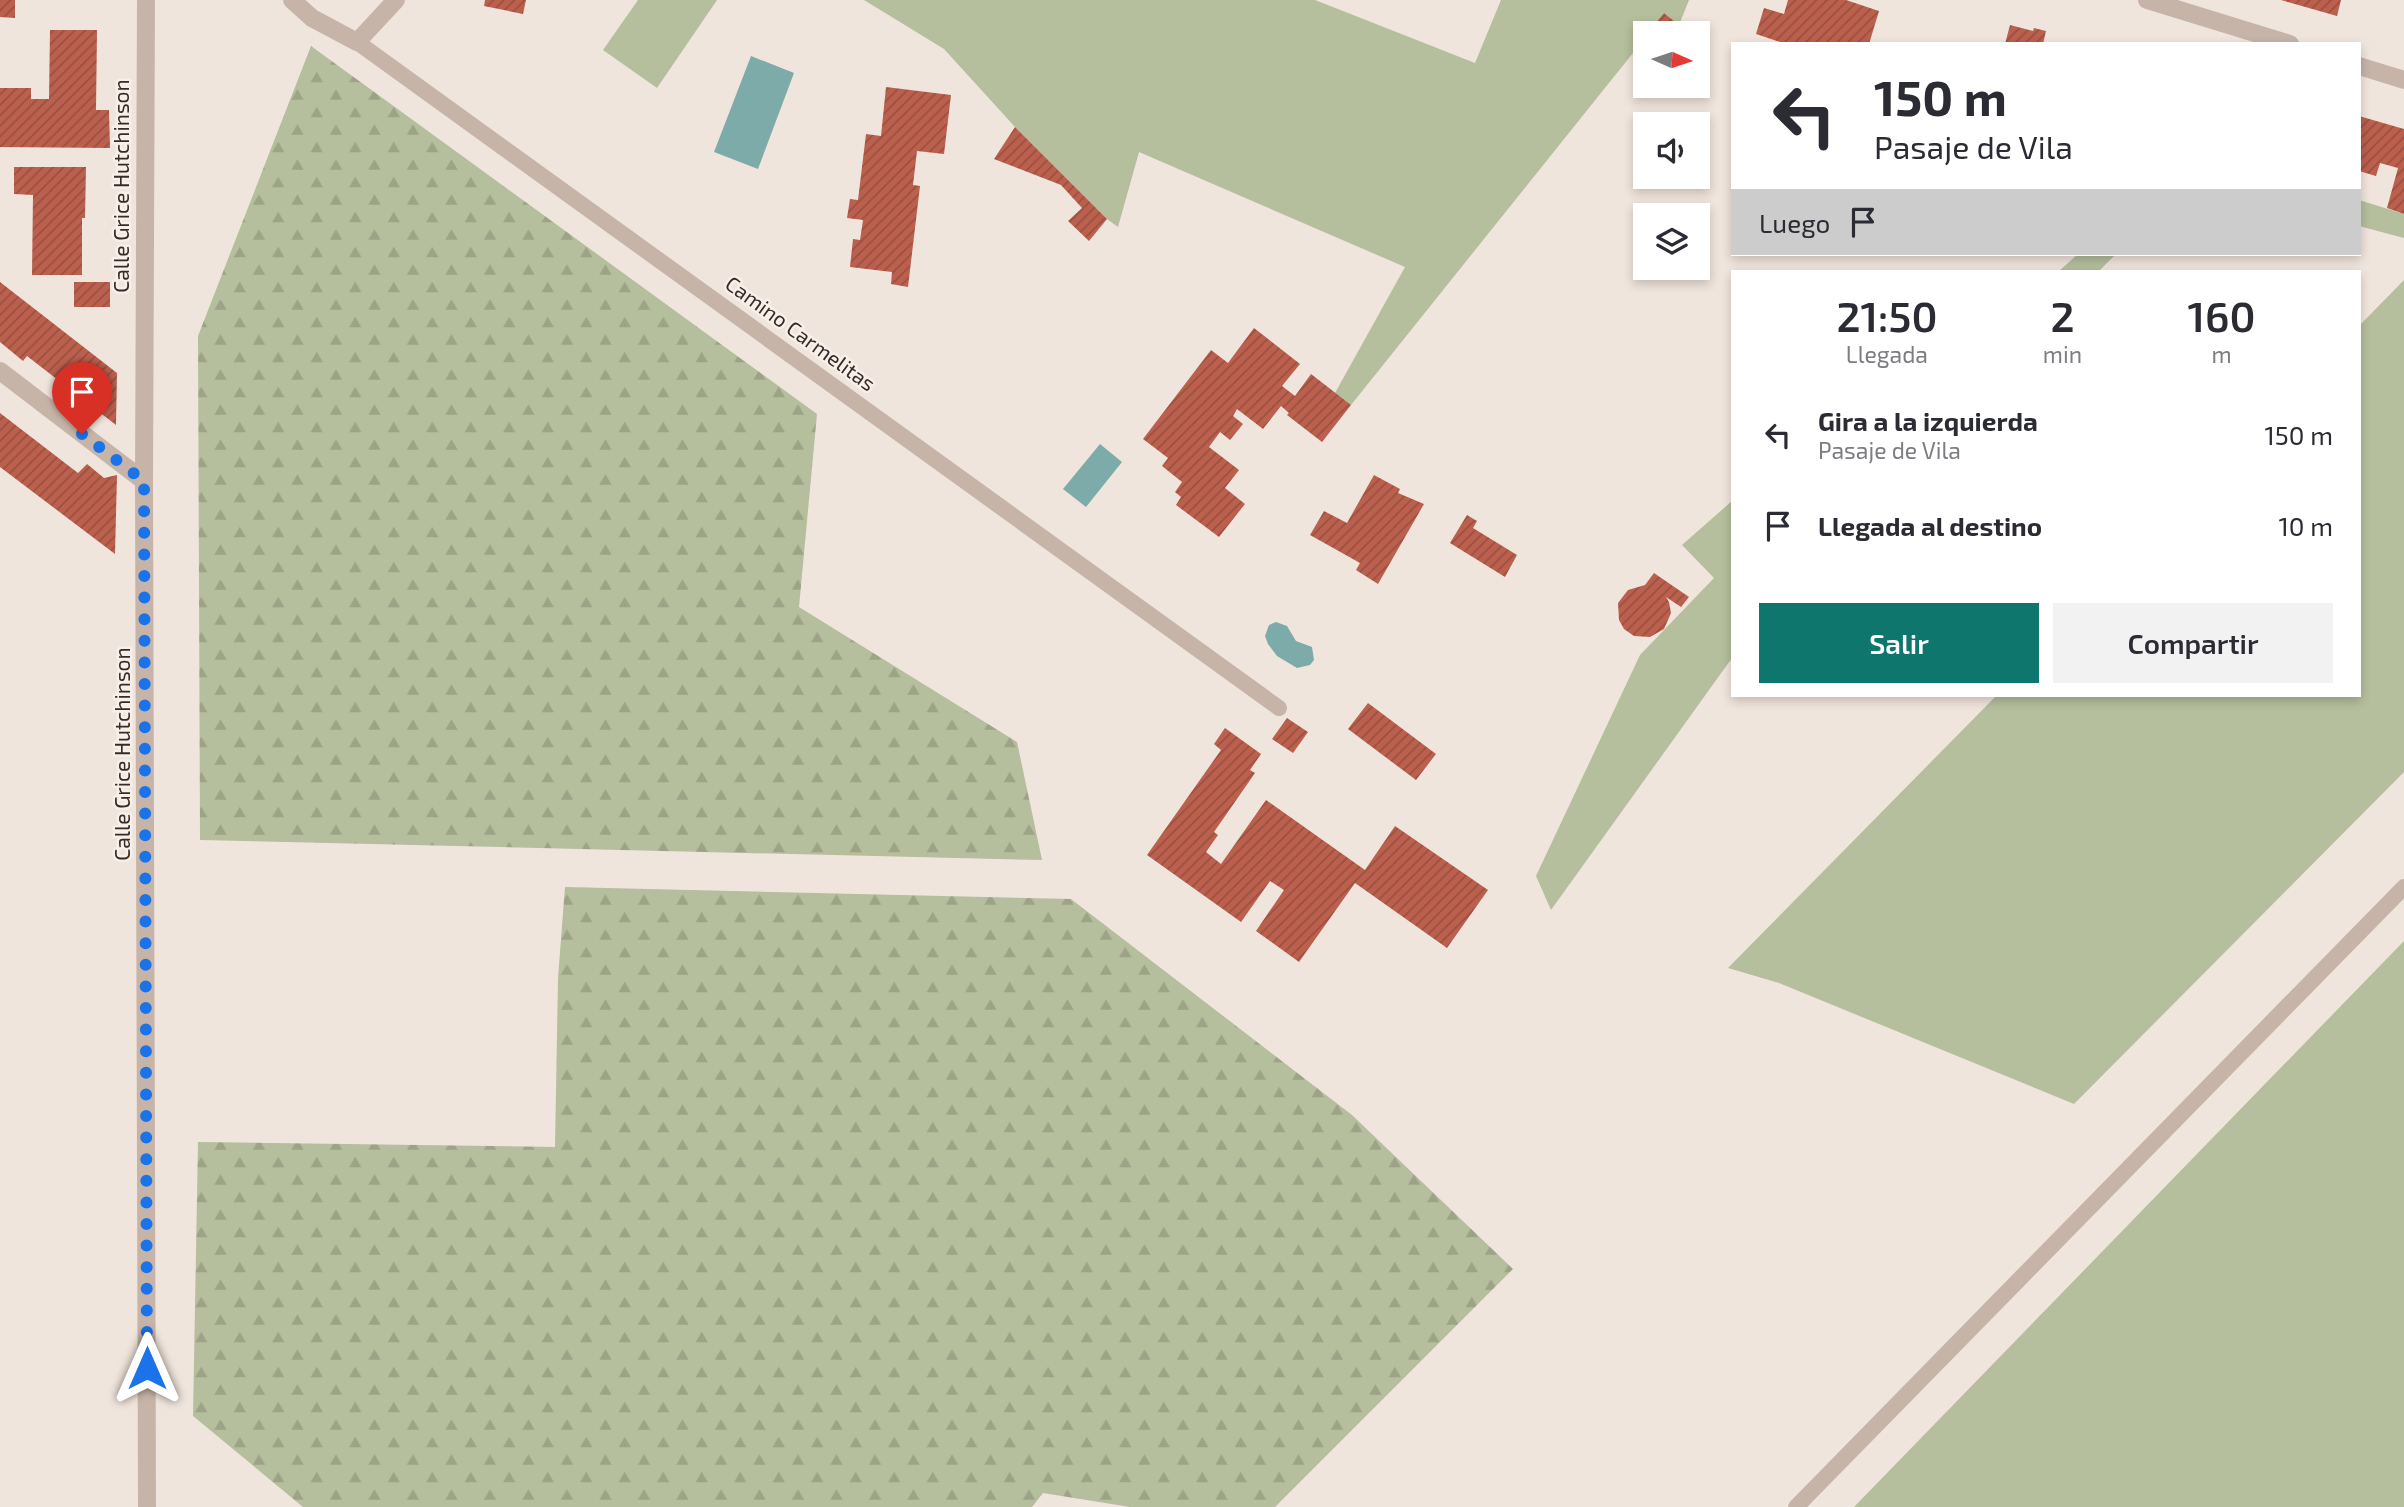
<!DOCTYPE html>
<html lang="es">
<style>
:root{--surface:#fff;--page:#f2f2f3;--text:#2b2b33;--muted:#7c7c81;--accent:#0f766e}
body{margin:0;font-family:"Exo 2",sans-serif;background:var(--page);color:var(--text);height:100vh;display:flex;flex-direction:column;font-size:26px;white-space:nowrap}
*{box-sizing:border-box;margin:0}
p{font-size:23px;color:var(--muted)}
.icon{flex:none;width:38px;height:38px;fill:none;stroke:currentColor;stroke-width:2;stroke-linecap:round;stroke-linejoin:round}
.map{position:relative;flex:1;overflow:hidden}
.side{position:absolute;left:1731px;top:270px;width:630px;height:427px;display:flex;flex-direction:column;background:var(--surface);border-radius:0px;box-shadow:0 4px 10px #0003}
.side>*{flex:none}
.banner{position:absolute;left:1731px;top:42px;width:630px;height:214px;border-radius:0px;box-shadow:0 4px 10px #0003;background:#fff;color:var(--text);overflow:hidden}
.needle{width:46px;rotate:93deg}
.buttons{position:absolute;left:1633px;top:21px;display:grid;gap:14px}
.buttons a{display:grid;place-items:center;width:77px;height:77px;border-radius:0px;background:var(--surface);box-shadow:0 4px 10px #0003;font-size:35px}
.pin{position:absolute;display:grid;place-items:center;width:60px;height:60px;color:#fff;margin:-72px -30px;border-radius:50% 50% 50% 0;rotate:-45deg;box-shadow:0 0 7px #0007}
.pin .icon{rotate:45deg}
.me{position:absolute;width:77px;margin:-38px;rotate:0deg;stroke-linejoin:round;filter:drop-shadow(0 0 5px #0008)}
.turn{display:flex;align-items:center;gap:24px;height:147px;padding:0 28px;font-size:32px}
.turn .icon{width:91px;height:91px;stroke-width:2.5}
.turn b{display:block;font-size:49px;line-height:60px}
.then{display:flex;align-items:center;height:66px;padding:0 28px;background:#0003;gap:14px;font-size:26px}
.eta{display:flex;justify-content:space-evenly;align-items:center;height:119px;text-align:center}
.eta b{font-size:42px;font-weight:600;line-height:49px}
.button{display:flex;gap:14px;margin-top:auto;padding:14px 28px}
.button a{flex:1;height:80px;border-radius:0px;background:var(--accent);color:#fff;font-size:28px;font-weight:600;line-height:80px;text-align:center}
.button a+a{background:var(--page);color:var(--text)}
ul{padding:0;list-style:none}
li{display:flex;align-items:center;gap:21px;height:91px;padding:0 28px}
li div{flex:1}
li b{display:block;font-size:26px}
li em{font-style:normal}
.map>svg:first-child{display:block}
.green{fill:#b5be9d}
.forest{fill:url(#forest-firs)}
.water{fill:#7daba9}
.building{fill:url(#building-hatch)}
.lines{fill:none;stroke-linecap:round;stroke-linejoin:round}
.service{stroke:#c7b4a9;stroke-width:16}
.minor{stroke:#c7b4a9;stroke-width:18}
.route{stroke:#1a73e8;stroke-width:12;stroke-dasharray:0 21.6}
.labels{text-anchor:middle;stroke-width:5;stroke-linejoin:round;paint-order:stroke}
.street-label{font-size:21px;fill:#352b28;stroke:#f8efe8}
</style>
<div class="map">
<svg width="2404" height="1507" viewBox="0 0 2404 1507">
<defs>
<pattern id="forest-firs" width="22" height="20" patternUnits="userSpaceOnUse" patternTransform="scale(1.75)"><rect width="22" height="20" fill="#b5be9d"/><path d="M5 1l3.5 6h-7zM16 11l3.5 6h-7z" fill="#9ca387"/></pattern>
<pattern id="building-hatch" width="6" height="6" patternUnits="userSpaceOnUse" patternTransform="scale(1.75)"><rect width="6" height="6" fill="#bc604e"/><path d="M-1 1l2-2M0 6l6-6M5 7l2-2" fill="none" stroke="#9a4f41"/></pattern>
</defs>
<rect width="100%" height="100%" fill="#f0e5dc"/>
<path class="green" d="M638 0H717L657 88 603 50Z
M864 0H1315L1475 63 1501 0H1689L1679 25 1664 13 1649 33H1645V38L1351 405 1335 393 1405 267 1139 152 1118 227 1107 219 1015 127 944 49Z
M2359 200 2404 214V238L2359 226Z
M2078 254H2116L2099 271H2059Z
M2404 280V772L2074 1104 1779 983 1728 968 1997 695H2359V326Z
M1732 501V658L1551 910 1536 876 1640 655 1714 578 1682 545Z
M2404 941V1507H1854Z"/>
<path class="forest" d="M311 46 817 414 799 607 1017 742 1042 860 200 840 198 336Z
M565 887 1071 899 1352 1115 1513 1269 1275 1507H1130L1043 1493 1032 1507H303L193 1416 198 1142 555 1147 558 978Z"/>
<path class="water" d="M751 56 794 73 758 169 714 152Z
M1100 444 1122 462 1086 507 1063 489Z
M1276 622 1287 626 1296 641 1312 647 1314 660 1310 665 1297 668 1277 656 1268 644 1265 636 1269 625Z"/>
<path class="building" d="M0 0H15V18L0 17Z
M485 0H526L523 14 484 6Z
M1788 0H1846L1879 11 1869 44H1786L1756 34 1764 8 1784 14Z
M2281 0H2341L2337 16Z
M1664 13 1679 25 1673 33H1659L1652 28Z
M2010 25 2033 31 2034 28 2046 31 2043 44H2005Z
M50 30H97L96 110H109L110 148 0 147V88H31V99H49Z
M886 87 951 95 944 154 917 151 913 185 920 186 908 287 891 284 892 272 850 267 853 239 860 240 863 220 847 218 850 199 858 200 866 134 881 136Z
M2359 116 2404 129V214L2387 208 2398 168 2380 163 2376 176 2359 171Z
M1015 127 1107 219 1089 241 1068 221 1082 208 1061 185 994 159Z
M14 167H86L85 218H82V275H32L33 195 14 194Z
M0 282 117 373 116 425 27 356 23 361 0 342Z
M74 282H110V307H74Z
M1254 328 1300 364 1282 386 1295 396 1311 374 1351 405 1322 442 1287 415 1289 413 1281 406 1263 429 1237 409 1233 416 1243 424 1230 440 1220 432 1209 447 1239 470 1225 488 1245 504 1219 537 1176 505 1181 497 1175 492 1182 482 1162 466 1168 458 1143 439 1211 350 1228 363Z
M0 413 78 473 87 464 104 478 117 475 115 554 0 467Z
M1374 475 1400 489 1398 493 1424 504 1378 584 1356 570 1360 563 1310 535 1324 511 1347 523Z
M1467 515 1477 521 1473 528 1517 555 1505 577 1450 543Z
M1654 573 1689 597 1681 607 1666 597 1669 602 1671 613 1664 629 1650 637 1634 636 1624 629 1619 620 1618 603 1628 590 1645 585Z
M1368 703 1436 754 1416 780 1348 729Z
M1287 718 1308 732 1293 753 1272 739Z
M1225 728 1261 754 1250 770 1255 773 1214 832 1218 835 1206 852 1221 864 1266 800 1365 870 1395 826 1488 890 1447 948 1355 883 1299 962 1256 931 1284 890 1270 881 1241 922 1147 855 1221 750 1214 744Z"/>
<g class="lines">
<path class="service" d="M357 42 1279 708
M1796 1507 2404 887"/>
<path class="minor" d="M146 0 144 481 147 1507
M292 0 312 18 357 42 396 0
M2147 0 2290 44
M2359 66 2404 80
M0 371 144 481"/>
</g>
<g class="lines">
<path class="route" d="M82 434 144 481 147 1368"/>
</g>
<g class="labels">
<g class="street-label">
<text transform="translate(122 186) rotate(-90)" y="7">Calle Grice Hutchinson</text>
<text transform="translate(800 334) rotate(36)" y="7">Camino Carmelitas</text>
<text transform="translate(123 754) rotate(-90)" y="7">Calle Grice Hutchinson</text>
</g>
</g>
</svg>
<div class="buttons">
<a><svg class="needle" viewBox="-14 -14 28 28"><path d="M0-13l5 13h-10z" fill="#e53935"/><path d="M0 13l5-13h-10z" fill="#7c7c81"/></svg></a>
<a><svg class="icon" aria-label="sound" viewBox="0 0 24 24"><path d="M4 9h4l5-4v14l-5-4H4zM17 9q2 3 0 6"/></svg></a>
<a><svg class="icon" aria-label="layers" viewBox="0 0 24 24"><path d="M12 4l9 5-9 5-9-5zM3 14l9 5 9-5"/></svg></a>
</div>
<div class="pin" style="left:82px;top:434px;background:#d93025"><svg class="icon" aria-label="arrive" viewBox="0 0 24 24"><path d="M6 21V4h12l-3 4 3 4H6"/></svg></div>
<svg class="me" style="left:147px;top:1368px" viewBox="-20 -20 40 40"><path d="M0-17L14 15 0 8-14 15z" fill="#1a73e8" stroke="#fff" stroke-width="4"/></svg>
<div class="banner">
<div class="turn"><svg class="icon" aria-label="left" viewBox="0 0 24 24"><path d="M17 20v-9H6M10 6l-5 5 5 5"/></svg><div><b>150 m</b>Pasaje de Vila</div></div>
<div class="then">Luego<svg class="icon" aria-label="arrive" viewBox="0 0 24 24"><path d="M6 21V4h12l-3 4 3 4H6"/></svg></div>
</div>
<section class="side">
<div class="eta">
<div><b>21:50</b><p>Llegada</p></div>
<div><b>2</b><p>min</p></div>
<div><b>160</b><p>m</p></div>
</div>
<ul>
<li><svg class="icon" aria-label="left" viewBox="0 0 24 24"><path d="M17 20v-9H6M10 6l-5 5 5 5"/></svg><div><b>Gira a la izquierda</b><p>Pasaje de Vila</p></div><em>150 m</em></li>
<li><svg class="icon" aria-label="arrive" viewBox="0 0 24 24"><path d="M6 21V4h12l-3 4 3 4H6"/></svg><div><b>Llegada al destino</b></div><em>10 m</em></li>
</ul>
<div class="button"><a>Salir</a><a>Compartir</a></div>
</section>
</div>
